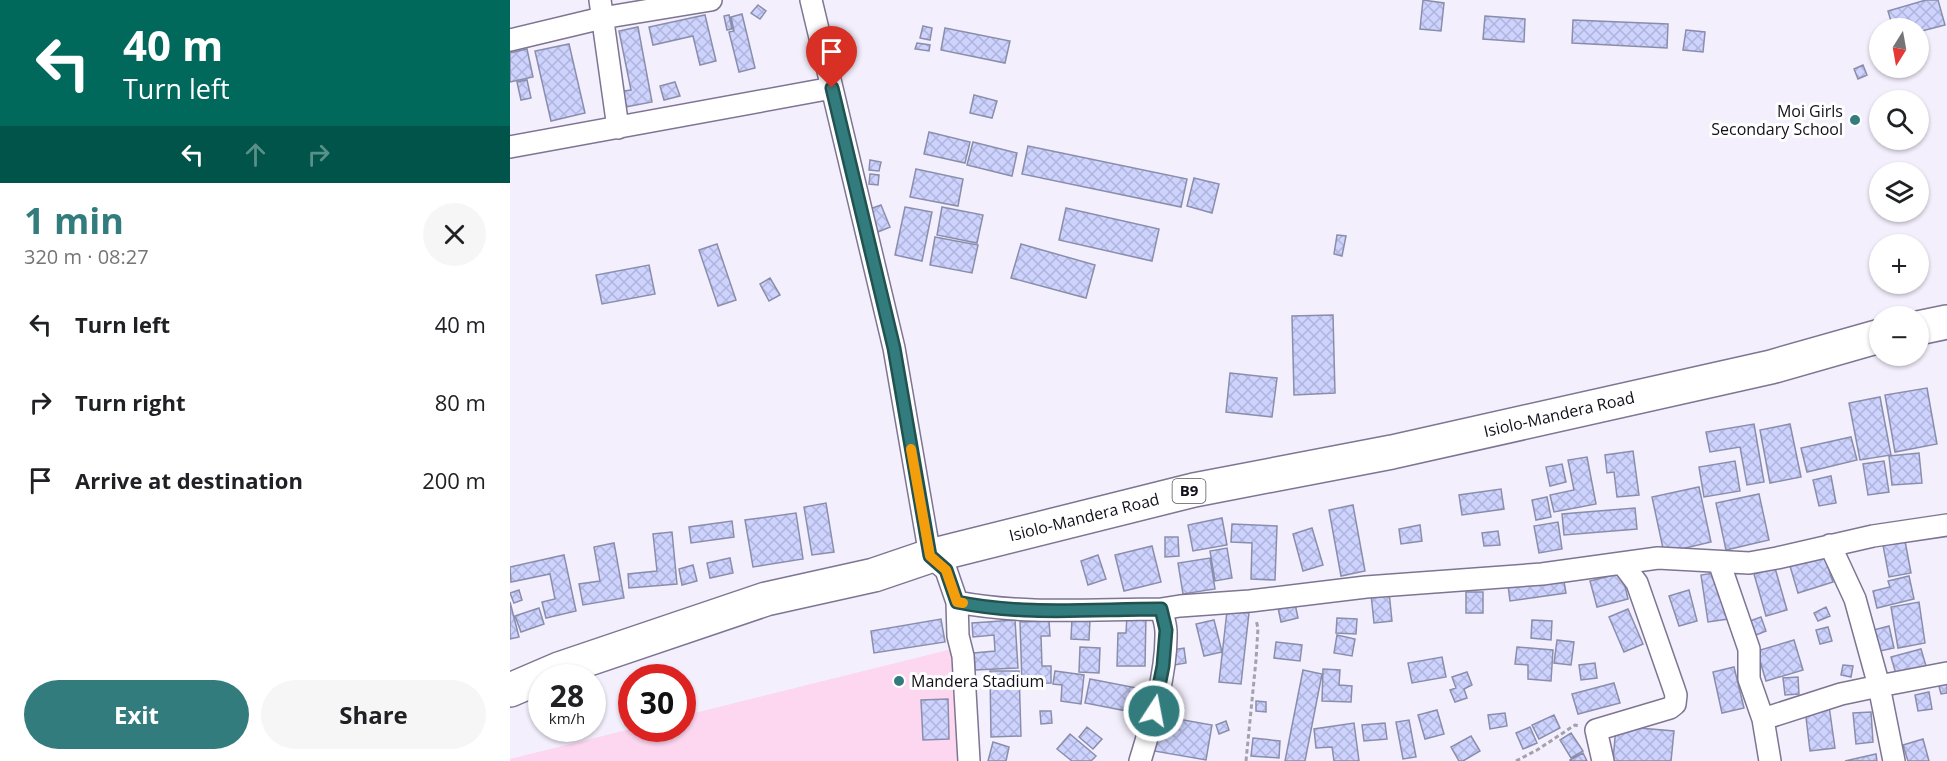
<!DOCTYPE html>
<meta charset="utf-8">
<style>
:root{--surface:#fff;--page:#f6f6f6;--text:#202124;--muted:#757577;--accent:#337c7d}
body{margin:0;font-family:"Open Sans",sans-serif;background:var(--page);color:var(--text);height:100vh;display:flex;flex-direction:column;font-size:22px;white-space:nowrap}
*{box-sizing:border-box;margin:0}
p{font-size:20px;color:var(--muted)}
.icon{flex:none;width:33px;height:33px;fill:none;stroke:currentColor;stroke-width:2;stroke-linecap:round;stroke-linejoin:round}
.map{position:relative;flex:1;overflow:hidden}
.side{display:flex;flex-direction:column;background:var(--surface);width:510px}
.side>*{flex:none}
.banner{background:#00695c;color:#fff;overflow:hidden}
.needle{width:39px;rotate:191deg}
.controls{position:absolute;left:1359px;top:18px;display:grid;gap:12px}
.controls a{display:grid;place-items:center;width:60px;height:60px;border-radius:50%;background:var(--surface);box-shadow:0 2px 4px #0004;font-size:30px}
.speed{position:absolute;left:18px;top:664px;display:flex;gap:12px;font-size:30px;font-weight:700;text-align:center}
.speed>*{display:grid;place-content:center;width:78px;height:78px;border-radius:50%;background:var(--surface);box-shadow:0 2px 4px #0004;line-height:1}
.speed small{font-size:15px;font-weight:400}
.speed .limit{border:9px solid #d22;background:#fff;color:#111}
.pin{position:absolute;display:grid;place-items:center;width:51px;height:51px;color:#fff;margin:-62px -26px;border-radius:50% 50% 50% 0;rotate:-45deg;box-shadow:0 0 6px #0007}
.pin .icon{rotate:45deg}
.me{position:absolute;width:66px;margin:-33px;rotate:11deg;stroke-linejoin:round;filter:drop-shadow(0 0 4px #0008)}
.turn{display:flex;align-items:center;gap:21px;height:126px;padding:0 24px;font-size:27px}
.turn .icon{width:78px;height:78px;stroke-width:2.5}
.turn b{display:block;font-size:42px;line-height:51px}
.lanes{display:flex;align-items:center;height:57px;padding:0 24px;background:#0003;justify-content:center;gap:30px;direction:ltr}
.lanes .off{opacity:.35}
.round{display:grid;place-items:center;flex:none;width:63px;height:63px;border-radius:32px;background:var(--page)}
.headline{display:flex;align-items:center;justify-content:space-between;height:102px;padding:0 24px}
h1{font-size:36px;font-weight:700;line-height:45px;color:var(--accent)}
.action{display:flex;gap:12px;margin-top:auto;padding:12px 24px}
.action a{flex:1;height:69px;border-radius:36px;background:var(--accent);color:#fff;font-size:24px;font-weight:700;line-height:69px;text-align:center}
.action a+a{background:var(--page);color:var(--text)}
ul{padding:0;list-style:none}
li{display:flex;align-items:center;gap:18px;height:78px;padding:0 24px}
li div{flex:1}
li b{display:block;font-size:22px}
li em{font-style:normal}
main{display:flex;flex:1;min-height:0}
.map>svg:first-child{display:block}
.garden{fill:#fdd6ef}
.building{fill:url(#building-cross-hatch);stroke:#8a8eac;stroke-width:1.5}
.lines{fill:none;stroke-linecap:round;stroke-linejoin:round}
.minor-casing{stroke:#7e7592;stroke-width:24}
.trunk-casing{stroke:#7e7592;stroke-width:36}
.path{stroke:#a4a1ad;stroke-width:3;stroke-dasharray:4.5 3;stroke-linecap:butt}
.minor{stroke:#fff;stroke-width:21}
.trunk{stroke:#fff;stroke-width:33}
.route-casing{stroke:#215151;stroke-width:15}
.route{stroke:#337c7d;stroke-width:10}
.slow{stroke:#f59e0b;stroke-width:10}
.poi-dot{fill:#337c7d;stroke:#fff;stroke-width:2}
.labels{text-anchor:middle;stroke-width:6;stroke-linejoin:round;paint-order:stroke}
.shield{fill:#fff;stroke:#59575f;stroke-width:1.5}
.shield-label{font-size:15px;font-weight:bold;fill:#120f1a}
.poi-label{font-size:16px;fill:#120f1a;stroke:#fff;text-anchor:end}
.street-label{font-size:16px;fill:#120f1a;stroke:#fff}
</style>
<main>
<section class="side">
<div class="banner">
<div class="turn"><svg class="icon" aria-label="left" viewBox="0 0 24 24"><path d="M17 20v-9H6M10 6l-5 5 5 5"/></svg><div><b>40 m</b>Turn left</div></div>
<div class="lanes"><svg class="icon" aria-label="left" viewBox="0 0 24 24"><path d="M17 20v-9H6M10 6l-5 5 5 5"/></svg><svg class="icon off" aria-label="ahead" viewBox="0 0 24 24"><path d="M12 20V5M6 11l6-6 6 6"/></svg><svg class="icon off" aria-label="right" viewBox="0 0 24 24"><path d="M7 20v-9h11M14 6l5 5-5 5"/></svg></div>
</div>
<div class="headline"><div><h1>1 min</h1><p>320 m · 08:27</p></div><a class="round"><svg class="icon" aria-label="close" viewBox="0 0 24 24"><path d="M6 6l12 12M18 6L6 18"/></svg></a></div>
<ul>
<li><svg class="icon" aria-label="left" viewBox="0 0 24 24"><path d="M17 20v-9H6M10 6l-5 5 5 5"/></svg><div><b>Turn left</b></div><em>40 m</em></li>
<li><svg class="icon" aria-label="right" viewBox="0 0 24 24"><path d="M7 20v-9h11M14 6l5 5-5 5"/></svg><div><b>Turn right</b></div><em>80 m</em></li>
<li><svg class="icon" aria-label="arrive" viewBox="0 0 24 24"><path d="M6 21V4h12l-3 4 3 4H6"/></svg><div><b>Arrive at destination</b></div><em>200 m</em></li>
</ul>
<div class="action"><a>Exit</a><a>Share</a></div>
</section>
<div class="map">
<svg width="1437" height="761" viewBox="0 0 1437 761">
<defs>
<pattern id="building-cross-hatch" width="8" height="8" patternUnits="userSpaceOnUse" patternTransform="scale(1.5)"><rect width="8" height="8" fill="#cdd3fe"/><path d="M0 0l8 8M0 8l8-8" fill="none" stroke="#afb4d9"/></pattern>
</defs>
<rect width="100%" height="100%" fill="#f3effc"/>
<path class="garden" d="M458 645 471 761H0V759L121 729H172L173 716Z"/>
<path class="building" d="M913 0 934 3 931 31 910 29Z
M1416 0H1428L1435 25 1408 32V28H1383L1378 11Z
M248 5 256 11 250 19 241 13Z
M232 14 245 68 229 72 219 32 224 31 221 17Z
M195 15 206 61 190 65 183 36 143 45 139 27Z
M219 15 222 29 217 30 214 16Z
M975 16 1015 19 1014 42 973 39Z
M1063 20 1158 24 1157 48 1062 43Z
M413 26 422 28 420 40 410 38Z
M128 27 142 102 110 108 107 92 121 90 109 31Z
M435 28 500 41 495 63 431 50Z
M1176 30 1195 32 1193 52 1173 50Z
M407 43 420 45 419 51 405 49Z
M59 44 75 113 41 121 25 51Z
M17 49 23 77 0 82V53Z
M1353 65 1357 75 1348 79 1344 69Z
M17 80 21 98 11 100 7 82Z
M165 82 170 96 154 100 150 86Z
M464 95 487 101 482 118 460 113Z
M419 132 460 142 455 163 414 154Z
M463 142 507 153 502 176 457 165Z
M518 146 677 179 671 207 512 174Z
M360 160 371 162 369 171 359 170Z
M406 169 453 179 448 206 400 197Z
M360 174 369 175 368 185 359 184Z
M684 178 709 184 702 213 677 206Z
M371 205 380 227 368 232 360 209Z
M395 207 422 212 412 261 385 255Z
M432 207 473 215 467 243 427 235Z
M556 208 649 229 642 261 549 240Z
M827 235 836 236 832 256 824 254Z
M425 237 468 245 462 273 420 265Z
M207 244 226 300 208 306 189 250Z
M511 244 585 265 576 298 501 278Z
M139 265 145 294 92 304 86 275Z
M260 278 270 295 259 301 250 284Z
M823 315 825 393 784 395 782 316Z
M720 373 767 378 762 417 716 412Z
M1417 388 1427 444 1385 452 1375 395Z
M1370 397 1381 455 1350 460 1339 403Z
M1244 424 1254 482 1237 485 1230 447 1200 452 1196 432Z
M1280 424 1291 477 1260 483 1250 430Z
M1341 437 1347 460 1297 472 1291 448Z
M1123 451 1129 495 1107 497 1104 472 1097 473 1095 455Z
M1409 453 1412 483 1382 485 1379 456Z
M1077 457 1086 504 1044 512 1040 495 1064 490 1058 460Z
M1225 461 1230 491 1194 497 1189 467Z
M1374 461 1379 492 1358 495 1353 464Z
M1052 464 1056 482 1040 486 1036 467Z
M1321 476 1326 503 1309 506 1303 480Z
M1189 487 1201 542 1154 553 1142 497Z
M991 489 994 509 952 515 949 495Z
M1249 494 1259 540 1216 550 1206 503Z
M1037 497 1041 517 1026 520 1022 500Z
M316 503 324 552 302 555 294 507Z
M843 505 855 571 831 576 819 510Z
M1125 508 1127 529 1054 535 1052 514Z
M286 513 293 559 243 567 235 520Z
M712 518 717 545 683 551 678 525Z
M222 521 224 537 181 543 179 527Z
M1048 522 1052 549 1029 553 1024 526Z
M722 524 767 526 765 580 741 579 742 543 721 542Z
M910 525 912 541 891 544 889 529Z
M802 528 813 565 793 571 783 534Z
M988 531 990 545 974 546 972 533Z
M162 532 167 584 119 588 118 574 147 571 143 534Z
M655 537H668L669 556 655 557Z
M1395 541 1401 573 1379 577 1373 545Z
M104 543 114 598 73 605 69 584 90 581 84 547Z
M642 546 651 582 614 591 605 555Z
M717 548 722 578 705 581 700 551Z
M54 555 66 611 36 618 32 602 45 599 40 574 1 582 0 567Z
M588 555 596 579 578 585 571 561Z
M1314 555 1323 582 1288 593 1280 566Z
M220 558 223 573 200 578 197 563Z
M700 558 705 589 673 594 668 563Z
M183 565 187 581 172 585 169 569Z
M1265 568 1277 610 1256 616 1244 574Z
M1210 572 1218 619 1198 622 1191 575Z
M1112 573 1118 599 1087 607 1080 581Z
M1053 576 1056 593 1000 601 998 585Z
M1399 576 1404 599 1367 608 1363 591 1380 587 1378 581Z
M9 590 12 600 4 603 0 593Z
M1179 590 1187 621 1169 626 1159 596Z
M879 592 882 621 864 623 861 594Z
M956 592H973V613H956Z
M784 599 788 618 771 622 767 603Z
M0 602 9 637 0 639Z
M1409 602 1415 643 1388 648 1381 607Z
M1316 607 1320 616 1308 621 1304 613Z
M29 608 34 624 11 632 5 616Z
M1118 609 1133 644 1114 652 1099 617Z
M717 611 739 613 731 684 709 682Z
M617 615H636L635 666H607L608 633H616Z
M1251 617 1256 631 1246 635 1240 621Z
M562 618 580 619 579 640 561 639Z
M827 618 847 619 846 634 826 633Z
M431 619 435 642 364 653 361 631Z
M505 620 508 668 465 670 464 653 485 651 484 635 463 637 462 623Z
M704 620 712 652 694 656 686 624Z
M1022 620 1042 621 1041 640 1021 638Z
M539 621 540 636H531L532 666H541V683L512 684 510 622Z
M1379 626 1384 648 1365 652 1360 631Z
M1318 627 1322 641 1310 644 1306 630Z
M827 635 845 639 842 656 824 653Z
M1047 640 1064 642 1061 665 1044 663Z
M1284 640 1293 670 1256 681 1247 651Z
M766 642 792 645 790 661 764 658Z
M570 647 590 648 589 673 569 672Z
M1007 647 1043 650 1041 681 1018 679V665L1005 664Z
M674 648 676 663 659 666 656 651Z
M1411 649 1416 666 1386 674 1381 657Z
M932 657 936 677 902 683 898 663Z
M1085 663 1087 678 1071 680 1069 665Z
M1333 665 1343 666 1341 677 1331 675Z
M1224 667 1234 708 1212 713 1203 672Z
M813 669 830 670 829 685 842 686 841 702 812 701Z
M793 670 812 674 795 761H775Z
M480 671H509L511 736 481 737Z
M545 671 574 675 571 704 551 701 552 685 543 684Z
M957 672 962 685 954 689 957 698 945 702 940 690 946 688 942 677Z
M1288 677 1289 694 1275 695 1273 678Z
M580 679 627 688 622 712 575 703Z
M1437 681V693L1431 694 1428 683Z
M1104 683 1110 703 1068 714 1062 694Z
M1419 692 1422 709 1408 711 1405 695Z
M438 699 439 739 413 740 411 700Z
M746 701 756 702V712L746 711Z
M1319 706 1325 748 1300 751 1295 709Z
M927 710 934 734 915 739 908 715Z
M530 711H541L542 723 531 724Z
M1361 712 1363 742 1346 744 1343 713Z
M995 713 997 726 980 729 978 715Z
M1044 715 1050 728 1029 739 1022 725Z
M651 716 702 725 696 760 644 751Z
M899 720 906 757 893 759 886 722Z
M716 721 719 730 709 734 706 725Z
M844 723 849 761H824L822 747 806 748 804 729Z
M875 723 877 739 854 741 852 725Z
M1106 726 1164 731 1161 761H1103Z
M577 727 592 739 583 749 569 737Z
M1020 727 1027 743 1013 749 1006 733Z
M1061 733 1073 751 1061 758 1050 740Z
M560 734 586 756 581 761H562L547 749Z
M961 736 970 751 953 761H949L941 747Z
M743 738 770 741 769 758 741 756Z
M1413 739 1419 761H1398L1393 745Z
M483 742 499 747 496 761H478Z
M1073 753 1077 761H1060V760Z
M1366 754 1367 761H1335Z"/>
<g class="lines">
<g class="minor-casing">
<path id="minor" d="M90 0 108 128
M301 0 384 348 420 556 436 570 447 602C514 615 583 609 651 609L670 606 740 601 856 587 1032 574 1148 558 1239 563 1267 558 1363 536 1437 525
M0 40 92 18 201 0
M0 147 322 88
M1209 562 1239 649V679L1253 719 1260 761
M447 602 448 636 453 656 459 761
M1253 719 1331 694 1369 686 1345 599 1320 545
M630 761C642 722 657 673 656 632 656 624 653 616 651 609
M1093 761 1086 730 1160 708 1165 704 1166 695 1163 686 1127 583 1112 563
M1384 761 1369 686 1437 673"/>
</g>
<g class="trunk-casing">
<path id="trunk" d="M1408 328 1437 322
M0 690 49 669 256 599 364 575 420 556 684 490 882 452 1261 367 1370 336"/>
</g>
<path class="path" d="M736 761 746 660 748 628 746 620
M1006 761 1027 750 1065 725 1069 726"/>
<use href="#minor" class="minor"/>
<use href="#trunk" class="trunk"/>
</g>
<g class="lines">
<g class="route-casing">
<path id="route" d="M322 88 384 348 420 556 436 570 447 602C514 616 583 609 651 609L656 630 653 666 644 711"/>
</g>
<use href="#route" class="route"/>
<path class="slow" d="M401 449 420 556 436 570 447 602 453 603"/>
</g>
<g class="poi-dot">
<circle cx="1345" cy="120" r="6"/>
<circle cx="389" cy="681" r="6"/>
</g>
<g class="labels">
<rect class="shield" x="662.5" y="479" width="33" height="24" rx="4.5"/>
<g class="shield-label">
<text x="679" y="496">B9</text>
</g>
<g class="poi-label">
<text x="1333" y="117">Moi Girls<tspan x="1333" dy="18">Secondary School</tspan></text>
<text x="401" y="687" text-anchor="start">Mandera Stadium</text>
</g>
<g class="street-label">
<text transform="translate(1049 414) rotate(-13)" y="6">Isiolo-Mandera Road</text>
<text transform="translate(574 517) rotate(-14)" y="6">Isiolo-Mandera Road</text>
</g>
</g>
</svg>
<div class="controls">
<a><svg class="needle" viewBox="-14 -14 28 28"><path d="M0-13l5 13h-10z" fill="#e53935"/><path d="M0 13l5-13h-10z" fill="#757577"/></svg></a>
<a><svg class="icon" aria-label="search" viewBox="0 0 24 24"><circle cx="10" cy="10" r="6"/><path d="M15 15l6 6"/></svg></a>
<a><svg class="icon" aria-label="layers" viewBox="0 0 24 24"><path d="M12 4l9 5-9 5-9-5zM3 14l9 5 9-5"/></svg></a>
<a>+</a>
<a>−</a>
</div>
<div class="speed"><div>28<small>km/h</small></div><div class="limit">30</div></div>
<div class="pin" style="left:322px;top:88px;background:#d93025"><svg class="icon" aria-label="arrive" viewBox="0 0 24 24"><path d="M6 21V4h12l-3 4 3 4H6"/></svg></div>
<svg class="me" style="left:644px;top:711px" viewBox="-20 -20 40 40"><circle r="17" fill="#337c7d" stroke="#fff" stroke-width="3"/><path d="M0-11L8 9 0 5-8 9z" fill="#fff"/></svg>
</div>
</main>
